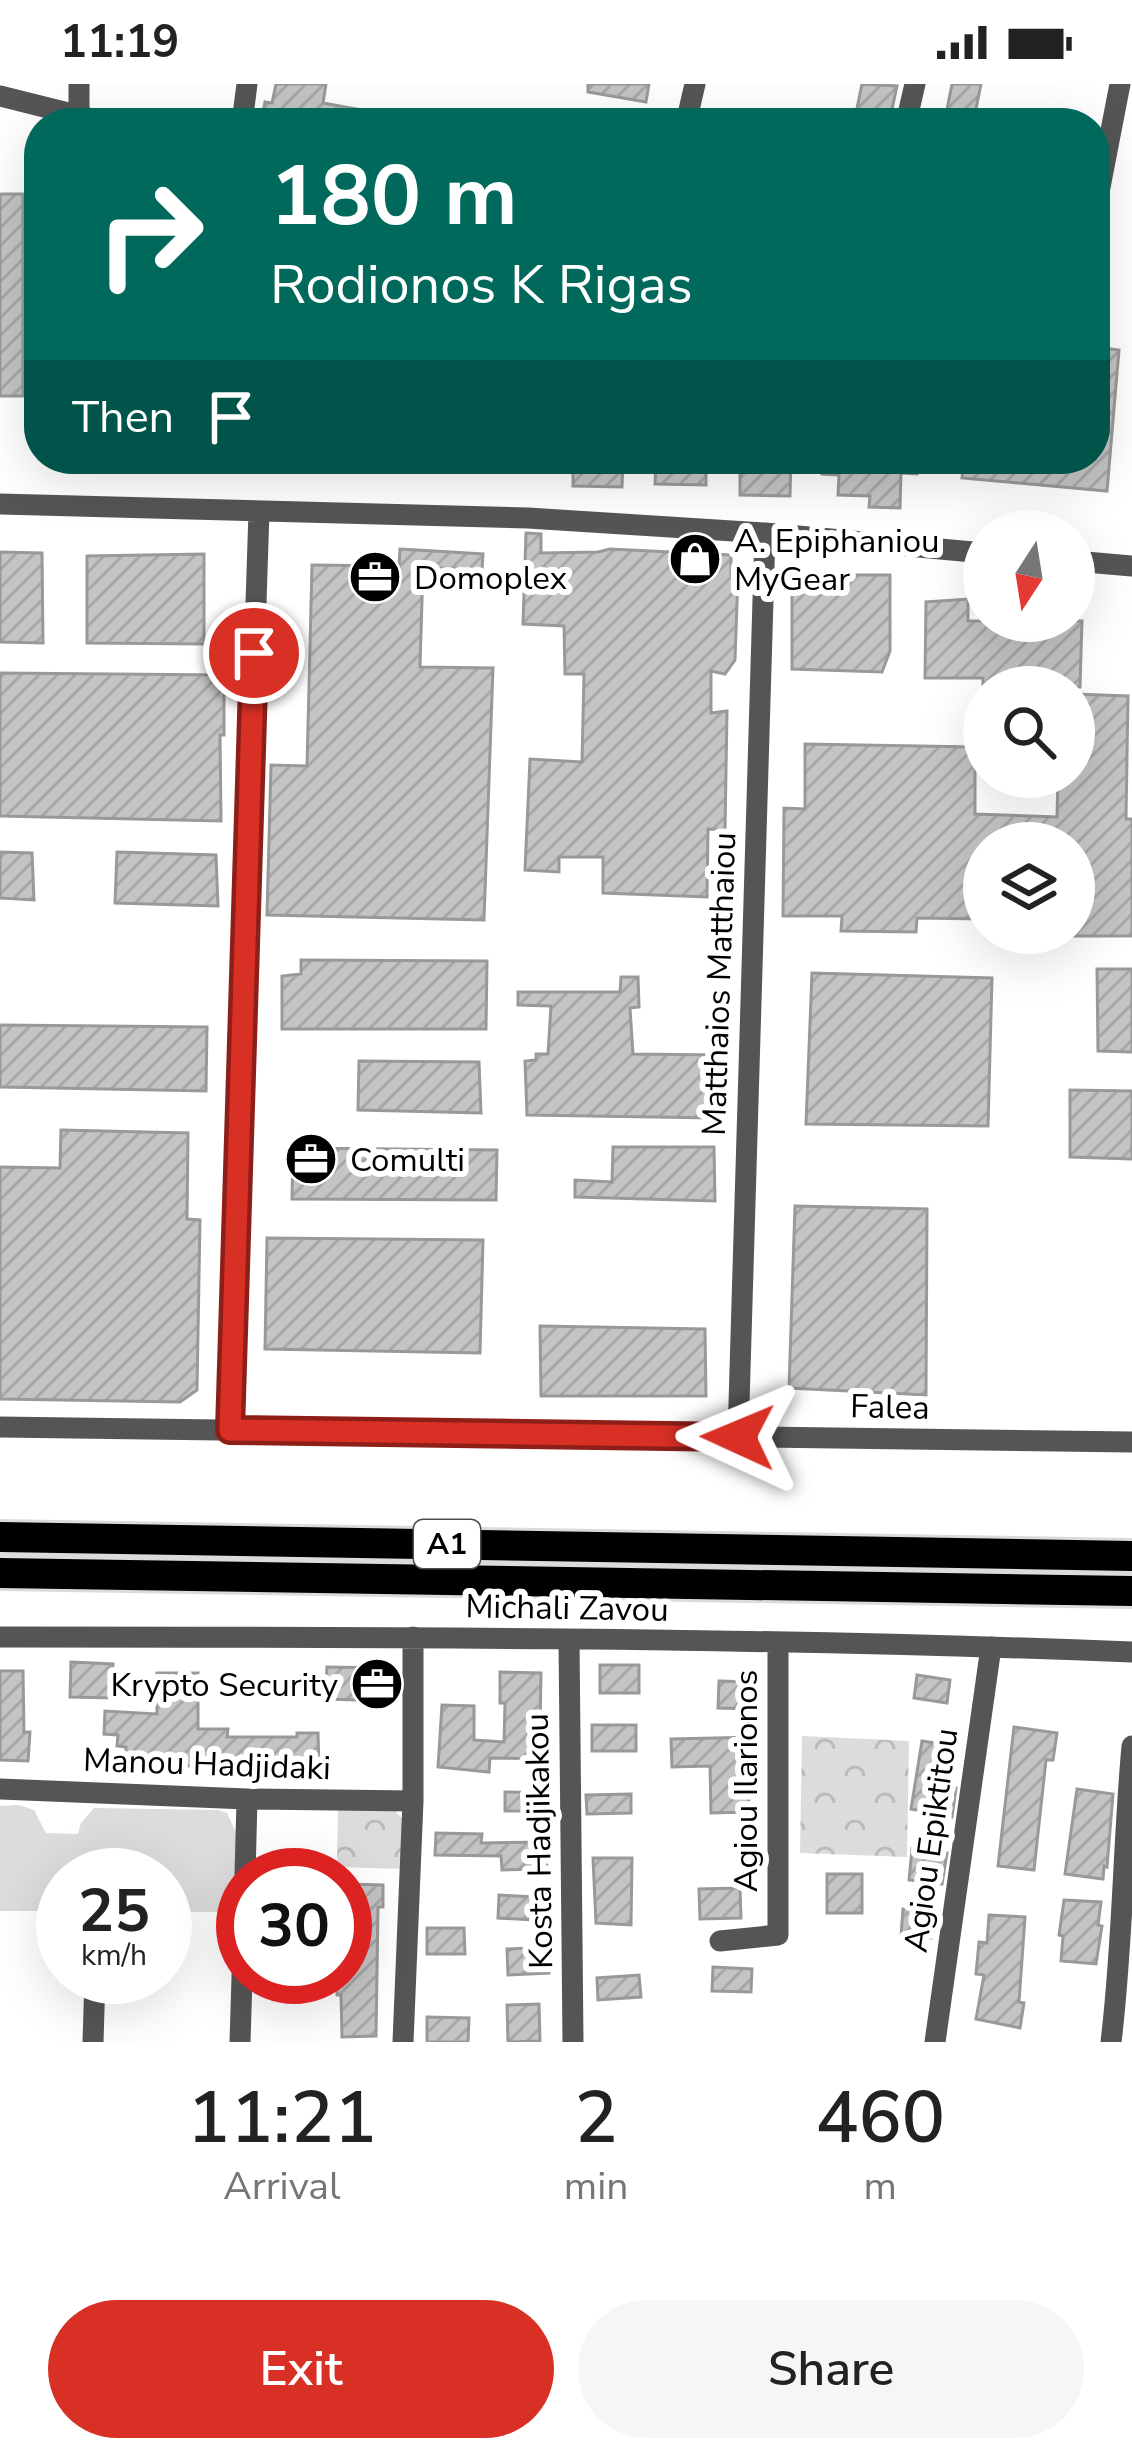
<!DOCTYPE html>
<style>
:root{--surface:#fff;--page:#f6f6f6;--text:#222;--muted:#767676;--accent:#d93025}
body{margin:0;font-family:"Nunito Sans",sans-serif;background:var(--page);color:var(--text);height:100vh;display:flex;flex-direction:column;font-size:45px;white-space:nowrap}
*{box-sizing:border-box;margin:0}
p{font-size:39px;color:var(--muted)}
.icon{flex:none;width:66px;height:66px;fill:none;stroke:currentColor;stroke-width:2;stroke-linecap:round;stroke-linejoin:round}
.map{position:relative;height:1958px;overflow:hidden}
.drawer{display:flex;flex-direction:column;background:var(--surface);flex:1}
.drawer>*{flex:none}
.top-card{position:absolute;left:24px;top:24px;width:1086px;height:366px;border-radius:48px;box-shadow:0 12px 48px #0002;background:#00695c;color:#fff;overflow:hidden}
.needle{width:78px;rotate:192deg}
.fabs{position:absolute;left:963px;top:426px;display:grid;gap:24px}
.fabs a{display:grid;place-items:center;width:132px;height:132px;border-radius:50%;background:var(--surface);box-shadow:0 12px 48px #0002;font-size:60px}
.speed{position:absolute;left:36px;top:1764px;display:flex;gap:24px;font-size:60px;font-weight:700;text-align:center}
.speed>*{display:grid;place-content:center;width:156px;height:156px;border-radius:50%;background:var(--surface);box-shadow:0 12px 48px #0002;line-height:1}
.speed small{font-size:30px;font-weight:400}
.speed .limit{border:18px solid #d22;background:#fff;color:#111}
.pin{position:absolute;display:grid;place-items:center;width:102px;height:102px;color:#fff;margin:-51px;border:6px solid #fff;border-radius:50%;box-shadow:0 3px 12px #0007}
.me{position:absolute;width:132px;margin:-66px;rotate:271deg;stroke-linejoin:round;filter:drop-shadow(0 0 9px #0008)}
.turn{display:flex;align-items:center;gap:42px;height:252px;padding:0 48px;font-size:54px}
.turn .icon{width:156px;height:156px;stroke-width:2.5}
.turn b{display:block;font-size:84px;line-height:102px}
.then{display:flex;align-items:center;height:114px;padding:0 48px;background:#0003;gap:24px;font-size:45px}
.eta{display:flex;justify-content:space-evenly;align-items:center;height:204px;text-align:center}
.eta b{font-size:72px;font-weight:600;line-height:84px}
.cta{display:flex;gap:24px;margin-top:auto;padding:24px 48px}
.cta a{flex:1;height:138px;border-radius:72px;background:var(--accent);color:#fff;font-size:48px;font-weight:600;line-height:138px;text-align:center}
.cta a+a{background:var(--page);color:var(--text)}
.status{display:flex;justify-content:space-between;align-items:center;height:84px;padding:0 60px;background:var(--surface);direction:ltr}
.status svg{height:33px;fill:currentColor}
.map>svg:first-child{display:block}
.forest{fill:url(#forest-crowns)}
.green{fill:#dcdcdc}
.building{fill:url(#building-hatch);stroke:#999;stroke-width:3}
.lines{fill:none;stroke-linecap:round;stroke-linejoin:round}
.highway-casing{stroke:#dbdbdb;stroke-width:36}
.minor{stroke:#555;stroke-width:21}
.highway{stroke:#000;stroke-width:30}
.route-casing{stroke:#8d1f18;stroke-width:30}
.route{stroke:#d93025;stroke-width:21}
.labels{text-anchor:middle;stroke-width:12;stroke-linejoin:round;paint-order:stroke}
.shield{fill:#fff;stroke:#4c4c4c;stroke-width:3}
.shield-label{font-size:30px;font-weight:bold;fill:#000}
.poi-label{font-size:33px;fill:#000;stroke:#fff;text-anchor:start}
.street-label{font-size:33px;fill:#000;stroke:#fff}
</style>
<div class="status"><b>11:19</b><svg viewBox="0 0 49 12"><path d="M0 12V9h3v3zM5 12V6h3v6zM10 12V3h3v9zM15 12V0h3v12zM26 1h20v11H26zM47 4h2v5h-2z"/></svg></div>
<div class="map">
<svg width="1132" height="1958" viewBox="0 0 1132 1958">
<defs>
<pattern id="forest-crowns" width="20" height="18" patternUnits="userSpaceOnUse" patternTransform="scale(3)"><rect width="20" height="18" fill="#dcdcdc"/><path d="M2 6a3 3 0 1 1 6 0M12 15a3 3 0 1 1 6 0" fill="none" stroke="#bbb"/></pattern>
<pattern id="building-hatch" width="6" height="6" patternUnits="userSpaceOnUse" patternTransform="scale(3)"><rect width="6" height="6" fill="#c4c4c4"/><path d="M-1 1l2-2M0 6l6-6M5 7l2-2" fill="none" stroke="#a7a7a7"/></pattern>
</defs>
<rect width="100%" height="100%" fill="#fff"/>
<path class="forest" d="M802 1652 909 1657 907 1773 800 1769Z
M338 1720 391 1723 403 1735 404 1785 337 1783Z"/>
<path class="green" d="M18 1721 34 1726 46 1749 78 1750 81 1739 94 1724 218 1726 227 1729 239 1755 235 1828H165V1791H63V1827H0V1722Z"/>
<path class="building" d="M276 0H326L323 19 390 31V39H261L265 18 272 19Z
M588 0H649L646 18 588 8Z
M862 0 897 2 889 39H854Z
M952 0H981L973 39 945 36Z
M0 110H23V312H0Z
M1095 263 1119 266 1107 407 962 394 964 375H1095Z
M573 375H623L622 403 573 402Z
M656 375H706V401L655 400Z
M740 375H791L790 412 740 411Z
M822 375H917V390L901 389 900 424 869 423 870 412 838 411 839 391 822 390Z
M526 449 541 450V469L598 468 610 465 731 471V491H738L735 576 725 590 711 587V629L727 627 725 746 708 745 707 813 603 809V773H559V788L525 786 530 675 582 678 584 590H565L564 542 523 540Z
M400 465 483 470 482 486 423 483 420 583 493 584 484 836 267 831 271 681 307 682 312 481 399 482Z
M0 468 42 469 43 559 0 558Z
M204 470V560L87 559V472Z
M792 491H890V567L882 588 792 585Z
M968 515V537H1082L1080 603H983V594H925L926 518Z
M0 589 224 591V651H220L221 737 0 732Z
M1074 610 1128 612 1126 735H1132V852H1074V759H984V835L917 834 916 848 841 847 842 832H783L784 724 805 725V660L975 663V730L1057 733 1058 693H1074Z
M0 768 32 769 34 816 0 814Z
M117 768 216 771 218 822 115 819Z
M301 876 487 877 486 945H282V892L301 890Z
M1097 885H1132V968L1098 967Z
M812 889 992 894 988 1042 806 1040Z
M621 893H638L639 923 630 924 633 970 717 971 714 1034 527 1031 525 977 536 976V970H548L551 922 518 921V908H620Z
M0 941 207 943 206 1007 0 1003Z
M359 977 479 978 481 1029 358 1026Z
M1070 1006 1132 1007V1075L1070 1073Z
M61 1046 188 1049 187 1135 200 1136 197 1306 180 1318 0 1315V1083L60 1084Z
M613 1063H714L715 1117 575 1113V1096L612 1098Z
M293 1064 497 1066 496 1116 292 1115Z
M795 1122 927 1125 926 1311 789 1304Z
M267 1154 483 1156 480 1269 265 1265Z
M540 1242 705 1245 706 1312H541Z
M71 1578 113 1580 112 1614 70 1613Z
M600 1581H639V1609H600Z
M327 1583 388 1584V1617L325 1615Z
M0 1587H23L24 1648H30L28 1677 0 1676Z
M500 1588 541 1589 540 1648H548L547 1675 490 1674 489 1688 438 1683 442 1621 474 1622V1656L504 1658 505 1619H500Z
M157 1589H198V1645H228L227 1653H297V1649H318L319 1683H273V1688H251V1682H157V1674L126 1672V1663L117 1662 118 1651 104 1650 105 1627 157 1630Z
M917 1591 950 1596 947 1619 914 1614Z
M719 1597 753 1598 752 1625 718 1624Z
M592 1641H636V1667H592Z
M1014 1643 1057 1649 1053 1676H1046L1034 1786 998 1782Z
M758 1653 759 1681H748L749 1728 711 1729 710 1682 672 1683 671 1655Z
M922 1657 955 1662 949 1703 956 1704 952 1733 911 1725Z
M1077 1705 1113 1710 1107 1783 1104 1782 1103 1795 1065 1790Z
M505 1708 546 1709V1727H505Z
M631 1710V1729L587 1730 586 1711Z
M436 1749 482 1750 481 1759 546 1758 547 1785 502 1786 501 1772 435 1771Z
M912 1765 947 1769 942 1800 909 1796Z
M593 1774H632L631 1841 596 1839Z
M827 1790H862V1829H827Z
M345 1800 383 1801V1823H378L376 1952 342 1953 341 1911H337V1893H345Z
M740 1804 741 1834 700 1835 699 1805Z
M499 1811 534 1813 533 1836 498 1834Z
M1064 1816 1101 1818 1098 1841 1102 1842 1096 1880 1061 1877 1063 1852 1059 1851Z
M903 1825 933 1827 931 1854 901 1852Z
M989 1831 1025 1833 1019 1918 1024 1919 1020 1944 976 1935 984 1891 976 1890 979 1858 987 1859Z
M427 1844H464L465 1870H427Z
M548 1863 549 1889 508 1891 507 1865Z
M713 1883 752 1885 751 1908 712 1907Z
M639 1891 641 1913 598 1916 597 1894Z
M539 1920 540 1957 508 1958 507 1921Z
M427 1933 469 1934 468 1958H427Z"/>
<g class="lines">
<g class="highway-casing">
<path id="highway" d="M0 1453 1132 1472
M0 1489 1132 1507"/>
</g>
<path class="minor" d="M0 12 108 39
M79 31V0
M242 39 247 0
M686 39 695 0
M906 39 915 0
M1095 129 1120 0
M0 420 528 434 765 449 984 469
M1074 477 1132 482
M0 1343 1132 1358
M229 1346 259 427
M738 1353 765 449
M0 1553C377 1553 755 1553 1132 1568
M569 1556 573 1958
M0 1705 247 1715 413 1717
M245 1791 247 1715
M720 1857 778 1851V1558
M93 1958 95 1893
M240 1958 243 1861
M403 1958 413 1717V1553
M935 1958 991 1563
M1111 1958C1123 1860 1123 1760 1132 1662"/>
<use href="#highway" class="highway"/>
</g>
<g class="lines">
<g class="route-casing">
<path id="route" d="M254 569 230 1346 738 1353"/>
</g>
<use href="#route" class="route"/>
</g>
<defs>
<g id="shop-disc" transform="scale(2.7)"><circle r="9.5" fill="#000" stroke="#fff"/><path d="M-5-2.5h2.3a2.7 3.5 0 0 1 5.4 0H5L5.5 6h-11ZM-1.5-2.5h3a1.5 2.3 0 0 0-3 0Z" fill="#fff"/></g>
<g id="office-disc" transform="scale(2.7)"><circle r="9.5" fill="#000" stroke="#fff"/><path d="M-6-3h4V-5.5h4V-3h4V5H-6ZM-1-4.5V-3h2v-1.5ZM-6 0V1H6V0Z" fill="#fff"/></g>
</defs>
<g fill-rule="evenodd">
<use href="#shop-disc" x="695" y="475"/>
<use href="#office-disc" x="375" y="493"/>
<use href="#office-disc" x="311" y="1075"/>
<use href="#office-disc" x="377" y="1600"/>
</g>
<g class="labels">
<rect class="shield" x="414" y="1436" width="66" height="48" rx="9"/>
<g class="shield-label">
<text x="447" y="1470">A1</text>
</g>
<g class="poi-label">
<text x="734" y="468">A. Epiphaniou<tspan x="734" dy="38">MyGear</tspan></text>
<text x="414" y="505">Domoplex</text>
<text x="350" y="1087">Comulti</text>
<text x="338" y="1612" text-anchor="end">Krypto Security</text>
</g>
<g class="street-label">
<text transform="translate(718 900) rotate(-88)" y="12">Matthaios Matthaiou</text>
<text transform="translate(890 1322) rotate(1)" y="12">Falea</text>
<text transform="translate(567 1523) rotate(1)" y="12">Michali Zavou</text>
<text transform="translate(207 1679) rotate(2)" y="12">Manou Hadjidaki</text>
<text transform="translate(745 1697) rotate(-90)" y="12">Agiou Ilarionos</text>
<text transform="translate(930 1756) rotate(-82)" y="12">Agiou Epiktitou</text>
<text transform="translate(538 1757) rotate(-91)" y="12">Kosta Hadjikakou</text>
</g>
</g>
</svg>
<div class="fabs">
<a><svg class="needle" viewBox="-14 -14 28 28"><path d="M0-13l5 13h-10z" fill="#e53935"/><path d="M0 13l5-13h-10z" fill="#767676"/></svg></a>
<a><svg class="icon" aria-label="search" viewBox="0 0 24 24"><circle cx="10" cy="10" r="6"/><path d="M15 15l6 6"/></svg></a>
<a><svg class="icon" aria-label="layers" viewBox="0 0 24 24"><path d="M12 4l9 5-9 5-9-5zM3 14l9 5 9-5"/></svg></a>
</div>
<div class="speed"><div>25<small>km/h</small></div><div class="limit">30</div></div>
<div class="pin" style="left:254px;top:569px;background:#d93025"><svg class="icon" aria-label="arrive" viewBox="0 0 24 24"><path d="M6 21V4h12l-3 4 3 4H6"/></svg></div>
<svg class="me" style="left:738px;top:1353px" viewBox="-20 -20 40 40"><path d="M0-17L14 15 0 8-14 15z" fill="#d93025" stroke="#fff" stroke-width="4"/></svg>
<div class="top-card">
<div class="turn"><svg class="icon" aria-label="right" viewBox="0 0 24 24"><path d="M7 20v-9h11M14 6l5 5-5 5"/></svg><div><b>180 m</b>Rodionos K Rigas</div></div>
<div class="then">Then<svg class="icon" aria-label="arrive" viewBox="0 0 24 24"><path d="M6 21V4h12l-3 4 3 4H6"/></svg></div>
</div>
</div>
<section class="drawer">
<div class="eta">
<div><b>11:21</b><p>Arrival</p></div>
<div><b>2</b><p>min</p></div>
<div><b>460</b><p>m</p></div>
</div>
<div class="cta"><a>Exit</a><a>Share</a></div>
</section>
